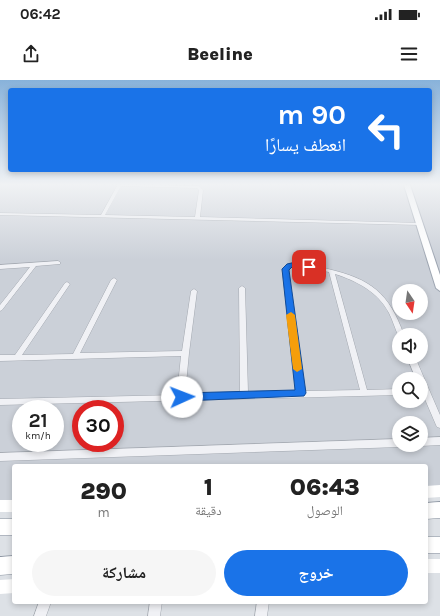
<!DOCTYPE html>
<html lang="ar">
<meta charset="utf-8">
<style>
:root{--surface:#fff;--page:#f6f6f6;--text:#222;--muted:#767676;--accent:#1a73e8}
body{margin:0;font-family:Karla,"Noto Naskh Arabic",sans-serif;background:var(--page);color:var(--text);direction:rtl;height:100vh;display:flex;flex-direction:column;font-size:15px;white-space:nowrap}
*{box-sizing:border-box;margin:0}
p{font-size:13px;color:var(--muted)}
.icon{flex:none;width:22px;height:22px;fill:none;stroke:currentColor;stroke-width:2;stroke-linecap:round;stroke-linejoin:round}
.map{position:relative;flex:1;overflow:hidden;direction:ltr}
.drawer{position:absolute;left:12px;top:384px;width:416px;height:140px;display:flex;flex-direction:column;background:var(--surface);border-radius:4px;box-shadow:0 2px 6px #0003;direction:rtl}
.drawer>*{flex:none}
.guide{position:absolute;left:8px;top:8px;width:424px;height:84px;border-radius:4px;box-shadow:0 2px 6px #0003;direction:rtl;background:#1a73e8;color:#fff;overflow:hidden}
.needle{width:26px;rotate:167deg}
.controls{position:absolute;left:392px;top:204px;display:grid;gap:8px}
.controls a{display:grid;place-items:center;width:36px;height:36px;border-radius:50%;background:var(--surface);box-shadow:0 2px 6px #0003;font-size:20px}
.speed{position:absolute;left:12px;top:320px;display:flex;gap:8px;font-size:20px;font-weight:700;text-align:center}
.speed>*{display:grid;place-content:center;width:52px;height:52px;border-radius:50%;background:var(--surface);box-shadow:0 2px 6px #0003;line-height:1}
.speed small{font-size:10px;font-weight:400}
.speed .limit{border:6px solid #d22;background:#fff;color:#111}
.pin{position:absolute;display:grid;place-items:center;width:34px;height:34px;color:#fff;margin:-17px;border-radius:8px;box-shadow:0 2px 6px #0006}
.me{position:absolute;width:44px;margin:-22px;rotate:88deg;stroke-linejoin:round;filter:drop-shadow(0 0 3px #0008)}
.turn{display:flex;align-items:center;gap:14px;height:84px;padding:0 20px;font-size:18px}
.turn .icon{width:52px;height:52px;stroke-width:2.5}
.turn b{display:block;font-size:28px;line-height:34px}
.eta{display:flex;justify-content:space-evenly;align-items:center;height:68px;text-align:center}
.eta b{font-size:24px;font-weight:800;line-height:28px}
.action{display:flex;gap:8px;margin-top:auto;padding:8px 20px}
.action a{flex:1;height:46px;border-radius:24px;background:var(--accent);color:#fff;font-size:16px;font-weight:800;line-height:46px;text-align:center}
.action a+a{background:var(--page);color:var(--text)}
.status{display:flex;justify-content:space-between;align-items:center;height:28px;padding:0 20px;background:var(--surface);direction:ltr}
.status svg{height:11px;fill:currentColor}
header{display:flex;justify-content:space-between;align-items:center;height:52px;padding:0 20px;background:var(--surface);font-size:18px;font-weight:800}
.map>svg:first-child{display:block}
.built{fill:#cbd0d8;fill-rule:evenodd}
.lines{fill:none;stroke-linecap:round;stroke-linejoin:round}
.minor-casing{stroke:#a3a8b0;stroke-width:1}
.primary-casing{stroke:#9da5b1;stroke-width:2}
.trunk-casing{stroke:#858e9c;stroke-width:1}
.minor{fill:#f0f1f5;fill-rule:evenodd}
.secondary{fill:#fff;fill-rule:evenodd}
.primary{fill:#fff;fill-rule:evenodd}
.trunk{fill:#fff;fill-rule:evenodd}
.route{fill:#1a73e8;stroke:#114b97}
.slow{fill:#f59e0b}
</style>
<div class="status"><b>06:42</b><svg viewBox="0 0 49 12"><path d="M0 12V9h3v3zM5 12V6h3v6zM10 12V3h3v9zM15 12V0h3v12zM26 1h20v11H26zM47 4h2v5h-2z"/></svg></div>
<header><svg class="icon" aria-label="menu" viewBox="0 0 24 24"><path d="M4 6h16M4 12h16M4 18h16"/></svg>Beeline<svg class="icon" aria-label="share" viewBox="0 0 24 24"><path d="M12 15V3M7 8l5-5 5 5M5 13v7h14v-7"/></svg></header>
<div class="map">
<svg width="440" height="536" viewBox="0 0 440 536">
<rect width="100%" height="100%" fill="#dde1e6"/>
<path class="built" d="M0 105H440V412L426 413V386H14V423H0ZM399 211H421V233H399ZM399 255H421V277H399ZM399 299H421V321H399ZM21 329H55V363H21ZM81 329H115V363H81ZM399 343H421V365H399Z"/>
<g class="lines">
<g class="minor-casing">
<path id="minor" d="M116 105H147L199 106 203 110 200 137 420 143 422 144 420 145 0 135V133L101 135 117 106ZM121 106 197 108 199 110 195 137 105 135Z
M58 181 60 182V184L36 186 2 230 0 231V225L30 187 0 189V185Z
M294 183C305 183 317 186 328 189 371 199 389 213 404 255H399V257C395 249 393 241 389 233 378 212 357 201 335 194L367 310 399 309V315L0 325V319L177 315 181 276 0 281V275H15L65 203 67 202 70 204 22 275 73 274 111 200 114 198 117 200 80 273 182 271 191 211 194 209 197 211 189 273 185 314 240 313 239 208 242 206 245 208 248 313 297 312 282 189 286 186ZM294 186 301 187 329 192 360 310 305 311 288 190Z
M407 277H415L440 335V348L437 347 436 345 421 310V299H416Z
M440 357V365L421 366 419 365H421V358Z
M399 359V365H402L399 367 0 381V373Z
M39 522H51L46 536H34Z
M150 522H162L160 536H148Z
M257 522H269L267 536H255Z"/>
</g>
<g class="primary-casing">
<path id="primary" d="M404 105H410L440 195V211L436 208Z"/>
</g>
<g class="trunk-casing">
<path id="trunk" d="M440 422V438L426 439V423Z
M0 439H14V455H0Z
M426 457H440V473H426Z
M14 476V494L0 495V477Z"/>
</g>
<use href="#minor" class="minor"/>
<path class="secondary" d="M440 405V417L426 418V406Z
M0 420H14V432H0Z
M426 479H440V493H426Z
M14 499V513L0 514V500Z"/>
<use href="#primary" class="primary"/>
<use href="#trunk" class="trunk"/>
</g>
<linearGradient id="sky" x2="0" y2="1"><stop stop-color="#88b2da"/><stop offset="0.58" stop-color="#f0f2f4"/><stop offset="1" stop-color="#f0f2f4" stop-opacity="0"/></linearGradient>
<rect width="440" height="180" fill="url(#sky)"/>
<path class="route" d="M296 182 312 185 313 187 309 189 292 187 289 190 306 313 304 316 182 321 178 319 176 317 178 314 182 313 295 310 282 189 287 184Z"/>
<path class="slow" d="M291 232 295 235 302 289 297 292 293 289 286 235Z"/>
</svg>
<div class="controls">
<a><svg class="needle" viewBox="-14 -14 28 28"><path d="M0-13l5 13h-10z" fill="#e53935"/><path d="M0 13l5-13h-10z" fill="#767676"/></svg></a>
<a><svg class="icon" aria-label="sound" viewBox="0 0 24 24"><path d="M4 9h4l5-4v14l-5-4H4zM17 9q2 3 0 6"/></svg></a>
<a><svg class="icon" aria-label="search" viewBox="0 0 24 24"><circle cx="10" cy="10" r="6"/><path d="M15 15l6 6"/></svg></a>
<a><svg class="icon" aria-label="layers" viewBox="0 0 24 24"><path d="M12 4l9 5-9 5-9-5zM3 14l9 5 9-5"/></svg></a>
</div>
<div class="speed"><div>21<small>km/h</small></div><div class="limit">30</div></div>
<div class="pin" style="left:309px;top:187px;background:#d93025"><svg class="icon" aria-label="arrive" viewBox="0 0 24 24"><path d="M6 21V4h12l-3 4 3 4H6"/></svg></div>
<svg class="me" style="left:182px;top:317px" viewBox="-20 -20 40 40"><circle r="19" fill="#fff"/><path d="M0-13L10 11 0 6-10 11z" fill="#1a73e8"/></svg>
<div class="guide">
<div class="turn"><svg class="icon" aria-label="left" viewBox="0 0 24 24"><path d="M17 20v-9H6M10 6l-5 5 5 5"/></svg><div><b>90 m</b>انعطف يسارًا</div></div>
</div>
<section class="drawer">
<div class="eta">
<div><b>06:43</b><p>الوصول</p></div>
<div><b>1</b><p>دقيقة</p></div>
<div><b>290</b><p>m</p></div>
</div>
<div class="action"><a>خروج</a><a>مشاركة</a></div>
</section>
</div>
